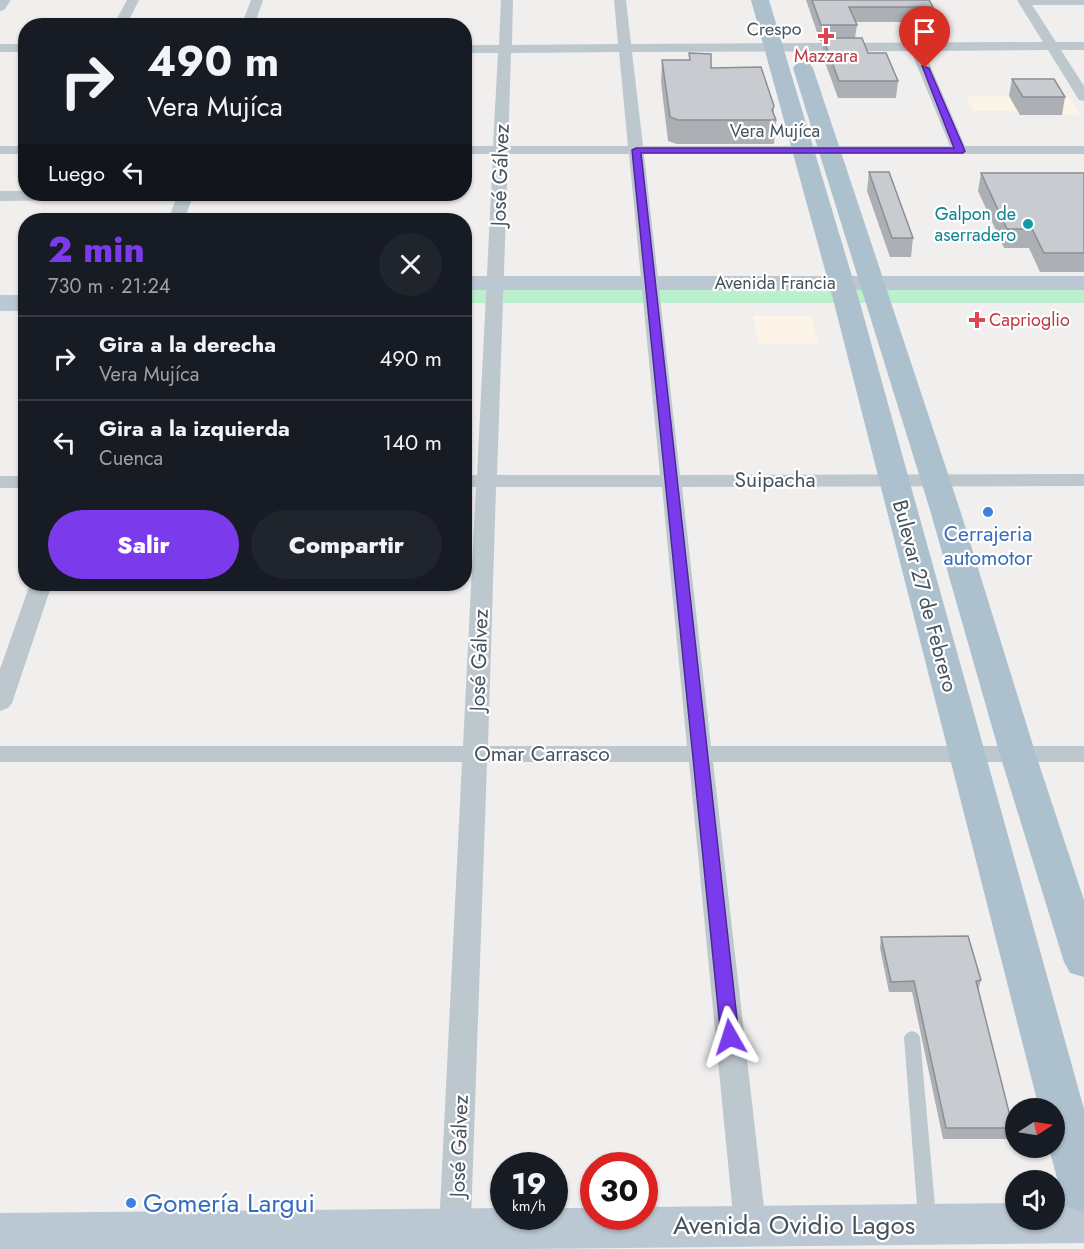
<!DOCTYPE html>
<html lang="es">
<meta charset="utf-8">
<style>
:root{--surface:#171b24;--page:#20242c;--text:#f1f3f6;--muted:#9ea1a6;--line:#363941;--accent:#7c3aed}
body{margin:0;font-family:Jost,sans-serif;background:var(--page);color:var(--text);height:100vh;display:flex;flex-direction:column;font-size:22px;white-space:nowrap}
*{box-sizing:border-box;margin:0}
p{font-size:20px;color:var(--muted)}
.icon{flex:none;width:33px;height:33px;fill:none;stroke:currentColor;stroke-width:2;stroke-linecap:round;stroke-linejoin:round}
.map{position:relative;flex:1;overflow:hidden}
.details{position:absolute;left:18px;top:213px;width:454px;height:378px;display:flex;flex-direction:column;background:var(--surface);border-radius:24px;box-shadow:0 2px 4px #0004}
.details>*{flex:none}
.top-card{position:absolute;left:18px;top:18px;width:454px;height:183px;border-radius:24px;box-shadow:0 2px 4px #0004;background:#171b24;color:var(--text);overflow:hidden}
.needle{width:39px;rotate:78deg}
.buttons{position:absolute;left:1005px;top:1098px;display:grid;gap:12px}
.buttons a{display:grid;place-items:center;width:60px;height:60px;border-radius:50%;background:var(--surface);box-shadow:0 2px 4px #0004;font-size:30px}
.speed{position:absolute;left:490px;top:1152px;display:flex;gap:12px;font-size:30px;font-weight:700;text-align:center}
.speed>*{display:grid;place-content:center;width:78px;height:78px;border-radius:50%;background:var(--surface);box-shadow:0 2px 4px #0004;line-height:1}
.speed small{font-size:15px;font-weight:400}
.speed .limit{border:9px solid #d22;background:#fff;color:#111}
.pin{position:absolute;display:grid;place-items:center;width:51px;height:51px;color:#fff;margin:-62px -26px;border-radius:50% 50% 50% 0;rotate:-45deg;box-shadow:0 0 6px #0007}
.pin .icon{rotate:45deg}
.me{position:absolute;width:66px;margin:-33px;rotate:354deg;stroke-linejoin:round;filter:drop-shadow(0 0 4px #0008)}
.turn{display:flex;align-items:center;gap:21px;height:126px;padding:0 30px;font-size:27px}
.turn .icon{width:78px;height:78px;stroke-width:2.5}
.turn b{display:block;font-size:42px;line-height:51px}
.then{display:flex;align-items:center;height:57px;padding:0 30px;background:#0003;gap:12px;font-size:22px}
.round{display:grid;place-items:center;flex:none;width:63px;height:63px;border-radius:32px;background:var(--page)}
.head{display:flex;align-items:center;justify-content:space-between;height:102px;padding:0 30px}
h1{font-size:36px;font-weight:800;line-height:45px;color:var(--accent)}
.cta{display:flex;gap:12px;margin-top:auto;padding:12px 30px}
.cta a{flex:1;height:69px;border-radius:36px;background:var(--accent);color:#fff;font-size:24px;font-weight:800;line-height:69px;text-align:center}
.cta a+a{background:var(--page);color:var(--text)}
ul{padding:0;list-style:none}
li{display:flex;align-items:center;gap:18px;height:84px;padding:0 30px;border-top:2px solid var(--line)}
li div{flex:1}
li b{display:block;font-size:22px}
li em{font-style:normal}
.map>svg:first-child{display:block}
.commercial{fill:#fcf5e7}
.green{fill:#bbf0cc}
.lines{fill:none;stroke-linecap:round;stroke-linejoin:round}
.service{fill:#bcc7ce;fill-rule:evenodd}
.minor{fill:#bcc7ce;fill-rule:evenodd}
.secondary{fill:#bbc8d3;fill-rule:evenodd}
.primary{fill:#adc0ce;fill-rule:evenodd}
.wall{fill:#acafb4}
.building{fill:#c8ccd1;stroke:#8c8f92;stroke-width:1.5}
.route{fill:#7c3aed;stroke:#51269a;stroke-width:1.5}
.health-dot{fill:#e0444e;stroke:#fff;stroke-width:2}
.culture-dot{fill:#0f9aa8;stroke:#fff;stroke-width:2}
.shop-dot{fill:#3f7fe0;stroke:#fff;stroke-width:2}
.labels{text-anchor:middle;stroke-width:4.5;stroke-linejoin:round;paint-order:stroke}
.far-street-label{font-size:18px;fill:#46535c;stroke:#fff}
.far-health-label{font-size:18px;fill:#be3a42;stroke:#fff}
.far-culture-label{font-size:18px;fill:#0d838f;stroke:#fff;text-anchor:end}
.street-label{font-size:21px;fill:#46535c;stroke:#fff}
.shop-label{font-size:21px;fill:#366cbe;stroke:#fff}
.near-shop-label{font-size:26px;fill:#366cbe;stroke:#fff;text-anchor:start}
.near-street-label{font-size:26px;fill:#46535c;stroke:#fff}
</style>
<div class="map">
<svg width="1084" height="1249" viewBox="0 0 1084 1249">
<rect width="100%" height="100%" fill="#f1eeee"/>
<path class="commercial" d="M966 96 1069 97 1080 115H1020L1017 111H973Z
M753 316H811L818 344H759Z"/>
<path class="green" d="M465 283H1084V303H465Z"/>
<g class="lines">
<path class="service" d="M912 1031 917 1033 920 1037 936 1218 933 1223 927 1225 921 1223 918 1218 904 1037 907 1033Z"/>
<path class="minor" d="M0 0H11L4 10 0 11Z
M127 0H139L126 26H113Z
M251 0H263L254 26H241Z
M501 0H513L512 45 618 44 614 0H626L631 44 1043 42 1017 0H1084V5H1032L1056 42H1084V50H1061L1084 86V101L1079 100 1048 50 924 51 965 146H1084V154H644L680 475 1084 474V486L682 487 711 746H1084V762H713L766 1225 761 1235 750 1239 739 1235 734 1225 689 762H487L470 1249H438L462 762H0V746H463L476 487H465V475H477L493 154H465V146H493L498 53H465V45H499ZM911 51 950 146H643L632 52ZM619 52 628 146H508L511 53ZM508 154H629L660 475H497ZM496 487H662L687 746H488Z
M0 44H26V52H0Z
M0 146H26V154H0Z
M0 191H26V194H194L184 220H168L176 199 0 201Z
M0 476H26V488H0Z
M30 584H52L12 703 8 708 0 711V669Z"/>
<path class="secondary" d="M465 276H1084V290H465Z
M0 295H26V311H0Z
M1016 1203V1220H1054V1203H1084V1243L531 1249H0V1213L504 1208V1216H555V1208H594V1216H645V1207Z"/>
<path class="primary" d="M751 0H769L860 303 1084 1109V1213L1068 1207 1061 1193 1049 1148H1054V1108H1039L834 303Z
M803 62 810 64 813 68 960 510 1036 755 1084 900V977L1070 973 1064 962 1000 755 930 510 793 68 796 64Z"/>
</g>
<path class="wall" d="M806 0H929L933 7 931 22H855L857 25 855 38 868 53 898 81 896 98H838L822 54 823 41H820Z
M689 53 774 106V115L776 120 774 144H677L668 141 661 82 662 60H689Z
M1012 79 1065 97 1062 115H1020L1009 96Z
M869 172 913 238 911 257H890L867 191Z
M981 173H1084V272H1040L1029 248H1004L978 191Z
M881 937 981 980 978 991 1013 1128 1010 1139H943L912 992H889L880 948Z"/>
<path class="building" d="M812 0H929L933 7H849L857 25H821Z
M823 38H862L868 53H886L898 81H839Z
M689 53 711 54V68L761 67 774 106 772 110 776 120H678L670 117 662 60H690Z
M1012 79H1054L1065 97H1023Z
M869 172H889L913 238H892Z
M981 173H1084V253H1044L1032 229H1007Z
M968 936 981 980 976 981 1013 1128H946L914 981 891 982 881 937Z"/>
<path class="route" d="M922 66 929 68 965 151 963 153H641L739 1037 736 1042 730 1044 724 1042 721 1037 632 150 636 148H954Z"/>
<g class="health-dot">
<path d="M823 27h6v6h6v6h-6v6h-6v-6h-6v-6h6z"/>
<path d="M974 311h6v6h6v6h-6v6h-6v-6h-6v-6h6z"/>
</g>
<circle class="culture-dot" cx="1028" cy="224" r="6"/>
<g class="shop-dot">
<circle cx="988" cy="512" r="6"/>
<circle cx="131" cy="1203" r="6"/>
</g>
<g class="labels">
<g class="far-street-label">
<text transform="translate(774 29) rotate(-1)" y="6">Crespo</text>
<text x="775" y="137">Vera Mujíca</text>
<text x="775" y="289">Avenida Francia</text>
</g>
<g class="far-health-label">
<text x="826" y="62">Mazzara</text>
<text x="989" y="326" text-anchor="start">Caprioglio</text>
</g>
<g class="far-culture-label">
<text x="1016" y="220">Galpon de<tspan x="1016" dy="21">aserradero</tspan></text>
</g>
<g class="street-label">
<text transform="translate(500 175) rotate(-88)" y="7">José Gálvez</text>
<text x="775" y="487">Suipacha</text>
<text transform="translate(925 596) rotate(75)" y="7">Bulevar 27 de Febrero</text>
<text transform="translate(479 660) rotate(-88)" y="7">José Gálvez</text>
<text x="542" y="761">Omar Carrasco</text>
<text transform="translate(459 1146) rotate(-88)" y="7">José Gálvez</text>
</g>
<g class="shop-label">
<text x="988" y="541">Cerrajeria<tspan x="988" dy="24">automotor</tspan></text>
</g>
<g class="near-shop-label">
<text x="143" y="1212">Gomería Largui</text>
</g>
<g class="near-street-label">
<text x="794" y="1234">Avenida Ovidio Lagos</text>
</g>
</g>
</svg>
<div class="buttons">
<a><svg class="needle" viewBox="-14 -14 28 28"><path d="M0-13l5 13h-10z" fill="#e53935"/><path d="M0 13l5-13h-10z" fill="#9ea1a6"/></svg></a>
<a><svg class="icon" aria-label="sound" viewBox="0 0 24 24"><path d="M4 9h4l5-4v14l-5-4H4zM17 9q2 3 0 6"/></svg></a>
</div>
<div class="speed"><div>19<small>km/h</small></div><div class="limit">30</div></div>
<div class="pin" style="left:925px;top:68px;background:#d93025"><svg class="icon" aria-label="arrive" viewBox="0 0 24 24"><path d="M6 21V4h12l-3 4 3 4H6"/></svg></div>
<svg class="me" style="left:730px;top:1037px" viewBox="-20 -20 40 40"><path d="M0-17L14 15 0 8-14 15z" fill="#7c3aed" stroke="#fff" stroke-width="4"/></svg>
<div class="top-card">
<div class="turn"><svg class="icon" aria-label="right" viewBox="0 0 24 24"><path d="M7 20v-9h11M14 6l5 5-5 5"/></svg><div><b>490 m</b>Vera Mujíca</div></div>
<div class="then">Luego<svg class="icon" aria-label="left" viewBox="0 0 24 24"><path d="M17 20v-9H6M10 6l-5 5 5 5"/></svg></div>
</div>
<section class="details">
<div class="head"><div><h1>2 min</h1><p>730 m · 21:24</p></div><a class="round"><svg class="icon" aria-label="close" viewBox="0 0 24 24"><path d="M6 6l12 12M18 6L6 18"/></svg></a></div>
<ul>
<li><svg class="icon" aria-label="right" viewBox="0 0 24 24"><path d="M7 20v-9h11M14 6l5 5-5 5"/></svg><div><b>Gira a la derecha</b><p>Vera Mujíca</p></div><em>490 m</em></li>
<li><svg class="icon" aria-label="left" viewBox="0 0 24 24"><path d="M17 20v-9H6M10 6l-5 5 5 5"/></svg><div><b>Gira a la izquierda</b><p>Cuenca</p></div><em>140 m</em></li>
</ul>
<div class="cta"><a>Salir</a><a>Compartir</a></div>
</section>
</div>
